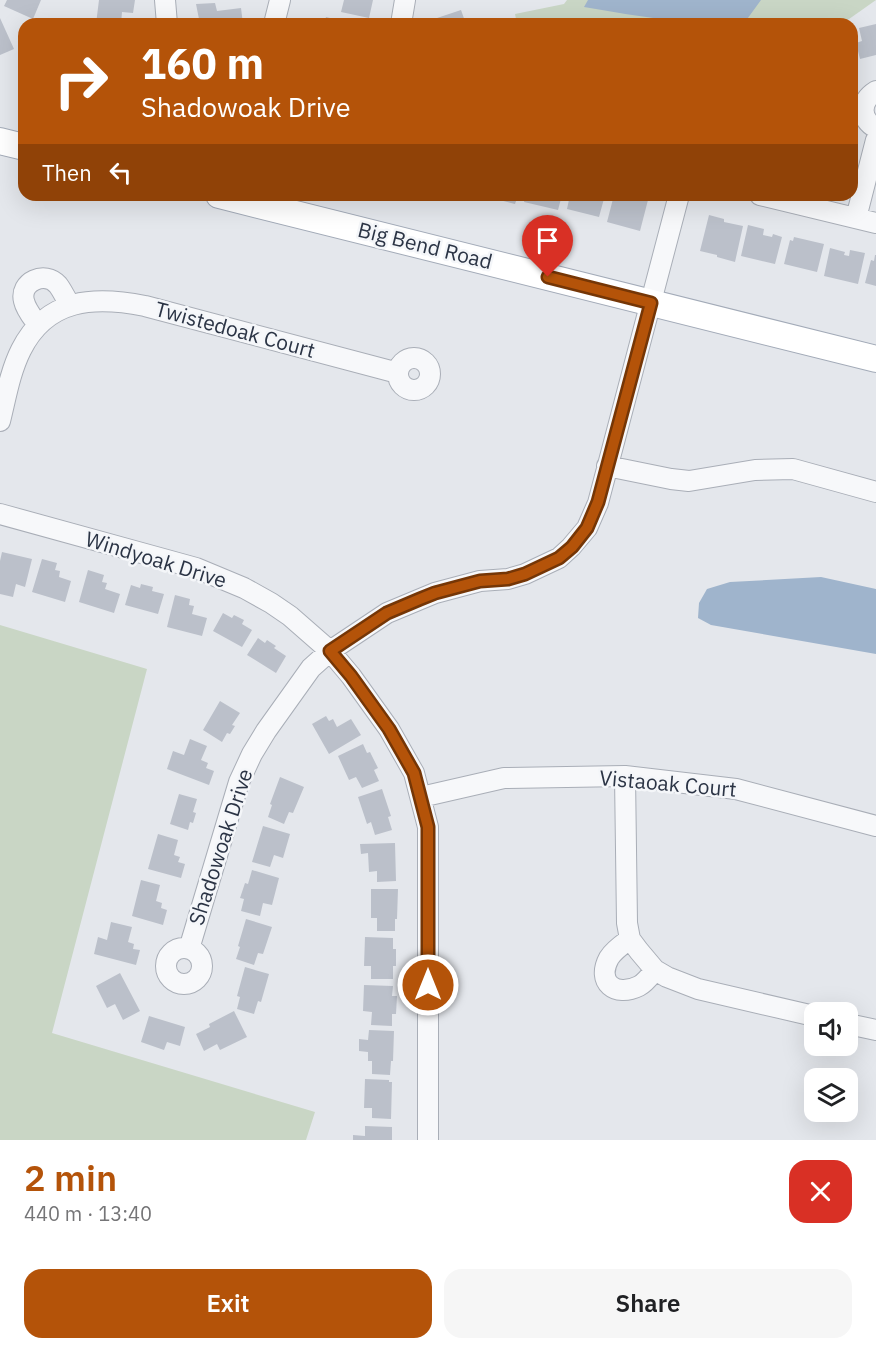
<!DOCTYPE html>
<meta charset="utf-8">
<style>
:root{--surface:#fff;--page:#f6f6f6;--text:#202124;--muted:#757577;--accent:#b45309}
body{margin:0;font-family:"IBM Plex Sans",sans-serif;background:var(--page);color:var(--text);height:100vh;display:flex;flex-direction:column;font-size:22px;white-space:nowrap}
*{box-sizing:border-box;margin:0}
p{font-size:20px;color:var(--muted)}
.icon{flex:none;width:33px;height:33px;fill:none;stroke:currentColor;stroke-width:2;stroke-linecap:round;stroke-linejoin:round}
.map{position:relative;height:1140px;overflow:hidden}
.side{display:flex;flex-direction:column;background:var(--surface);flex:1}
.side>*{flex:none}
.guide{position:absolute;left:18px;top:18px;width:840px;height:183px;border-radius:18px;box-shadow:0 6px 24px #0002;background:#b45309;color:#fff;overflow:hidden}
.fabs{position:absolute;left:804px;top:1002px;display:grid;gap:12px}
.fabs a{display:grid;place-items:center;width:54px;height:54px;border-radius:12px;background:var(--surface);box-shadow:0 6px 24px #0002;font-size:30px}
.pin{position:absolute;display:grid;place-items:center;width:51px;height:51px;color:#fff;margin:-62px -26px;border-radius:50% 50% 50% 0;rotate:-45deg;box-shadow:0 0 6px #0007}
.pin .icon{rotate:45deg}
.me{position:absolute;width:66px;margin:-33px;rotate:0deg;stroke-linejoin:round;filter:drop-shadow(0 0 4px #0008)}
.turn{display:flex;align-items:center;gap:21px;height:126px;padding:0 24px;font-size:27px}
.turn .icon{width:78px;height:78px;stroke-width:2.5}
.turn b{display:block;font-size:42px;line-height:51px}
.then{display:flex;align-items:center;height:57px;padding:0 24px;background:#0003;gap:12px;font-size:22px}
.round{display:grid;place-items:center;flex:none;width:63px;height:63px;border-radius:18px;background:var(--page)}
.summary{display:flex;align-items:center;justify-content:space-between;height:102px;padding:0 24px}
h1{font-size:36px;font-weight:600;line-height:45px;color:var(--accent)}
.action{display:flex;gap:12px;margin-top:auto;padding:12px 24px}
.action a{flex:1;height:69px;border-radius:18px;background:var(--accent);color:#fff;font-size:24px;font-weight:600;line-height:69px;text-align:center}
.action a+a{background:var(--page);color:var(--text)}
.map>svg:first-child{display:block}
.green{fill:#c9d6c5}
.water{fill:#9fb4cc}
.building{fill:#bbc0ca}
.lines{fill:none;stroke-linecap:round;stroke-linejoin:round}
.minor-casing{stroke:#a9aeb7;stroke-width:22}
.major-casing{stroke:#a3abb8;stroke-width:28}
.minor{stroke:#f7f8fa;stroke-width:20}
.major{stroke:#fff;stroke-width:26}
.route-casing{stroke:#753606;stroke-width:15}
.route{stroke:#b45309;stroke-width:10}
.labels{text-anchor:middle;stroke-width:5;stroke-linejoin:round;paint-order:stroke}
.street-label{font-size:21px;fill:#2b3445;stroke:#f4f6f9}
</style>
<div class="map">
<svg width="876" height="1140" viewBox="0 0 876 1140">
<rect width="100%" height="100%" fill="#e4e7ec"/>
<path class="green" d="M567 0H876L842 24H517L515 14 564 4Z
M0 625 147 669 52 1033 315 1112 306 1140H0Z"/>
<path class="water" d="M588 0H761L745 22C720 27 693 23 667 20 639 16 612 12 584 7Z
M821 577 876 589V654L711 625 698 618 699 603 707 589 730 582Z"/>
<path class="building" d="M7 0H41L33 19 4 6Z
M99 0H135L133 13 122 12 121 24H96Z
M344 0H373L369 18 341 12Z
M215 3 217 11 241 8 243 24H200L196 4Z
M461 10 466 24H436L434 19Z
M326 17 350 23V24H324Z
M0 18 14 49 0 55Z
M876 24V55L860 59 856 43 862 41 859 28Z
M481 195H518L515 204Z
M526 195H562L558 210 524 202Z
M570 195H605L599 217 567 209Z
M614 195 632 199V196L648 200 640 231 607 222Z
M709 215 724 219V222L743 226 735 262 717 257V255L700 251Z
M748 225 764 229 763 235 772 237 773 234 782 237 775 264 741 256Z
M794 237 824 244 817 272 784 264 790 240 793 241Z
M830 248 845 252 844 255 849 256 850 250 865 253 858 284 824 276Z
M875 255H876V286L865 283 871 260 874 261Z
M2 552 32 559 25 587 16 584 13 597 0 594V561Z
M42 559 57 563 55 570 60 571 59 577 71 581 65 602 32 592Z
M88 570 104 575 102 582 107 583 105 589 120 594 114 613 79 602Z
M141 584 153 587 152 591 164 594 158 614 125 605 131 585 140 588Z
M175 595 190 599 189 605 194 606 192 614 207 618 202 636 167 627Z
M223 613 232 618 234 615 244 620 242 624 252 630 242 647 213 631Z
M258 638 265 643 267 640 276 646 274 648 286 656 276 673 247 655Z
M220 701 240 713 232 725 235 726 230 734 227 733 222 742 203 730Z
M326 716 329 721 333 719 337 727 351 719 361 735 329 754 312 724Z
M190 739 207 746 201 760 208 763 206 768 214 771 209 785 167 769 173 751 184 755Z
M363 744 367 753 370 752 378 768 374 770 379 781 362 788 356 777 349 780 338 756Z
M280 777 304 787 293 813 289 812 284 824 268 817 272 805 270 804Z
M382 789 391 816 388 817 392 830 375 835 371 822 367 824 358 797Z
M179 794 197 799 193 812 196 813 193 823 190 822 188 830 170 824Z
M263 826 290 834 283 858 274 855 270 867 252 862Z
M158 834 178 840 174 855 180 857 178 862 185 864 181 878 148 869Z
M395 843 396 881 377 882V871L369 872 368 853 361 854 360 844Z
M252 870 279 878 272 905 263 903 260 916 241 911 244 899 240 898 245 883 248 884Z
M141 880 160 885 156 901 162 903 161 908 167 910 163 925 132 916Z
M371 889H398L397 919H395V931H377V918H371Z
M246 919 272 927 263 954 258 953 254 965 236 959 240 947 238 946Z
M111 922 132 927 128 942 134 944 133 949 140 950 136 965 94 954 98 937 107 940Z
M365 937 393 938V949H396V966H393V979H371V966H364Z
M245 967 269 974 261 1002 258 1001 254 1014 237 1009 240 997 237 996Z
M120 973 140 1011 123 1020 115 1004 107 1008 96 986Z
M364 985 393 986 392 996H397L396 1014H392V1026L371 1025 372 1012 363 1011Z
M234 1011 247 1037 220 1050 217 1044 204 1051 196 1034 210 1027 209 1024Z
M149 1016 185 1027 180 1046 167 1042 164 1050 141 1042Z
M369 1030 394 1031 393 1061H391L390 1075 372 1074V1061H368V1052L359 1051V1039L368 1040Z
M365 1079 389 1080V1082H392L391 1119 372 1118V1108H364Z
M365 1126 392 1127V1140H353V1135L365 1136Z"/>
<g class="lines">
<g class="minor-casing">
<path id="minor" d="M165 0 167 24
M274 24 280 0
M401 24 405 0
M876 91C860 101 859 119 876 128
M760 195 876 223
M856 218 876 140
M38 325C33 318 26 310 24 301 19 282 45 270 58 285 62 290 66 299 70 305
M398 374a16 16 0 1 1 32 0a16 16 0 1 1-32 0Z
M0 421C6 397 10 372 21 350 47 298 94 296 145 306L398 373
M607 466 671 479 689 481 755 470 793 469 876 492
M0 514 196 568 244 588 271 603 290 616 330 651 351 676 389 729 414 773 428 827V1140
M625 776 627 923 630 939 639 951 655 970 667 977 698 989 814 1016
M421 797 504 778 625 776 736 789 876 826
M630 939C623 944 614 950 609 958 596 982 615 998 639 986 645 983 651 975 655 970
M166 966a18 18 0 1 1 36 0a18 18 0 1 1-36 0Z
M189 949 239 782 252 754 266 731 311 668 330 651 387 613 435 593 480 581 508 579 525 574 559 558 571 547 587 528 598 503 679 195
M848 1024 876 1030"/>
</g>
<g class="major-casing">
<path id="major" d="M0 141 24 147
M219 195 876 359"/>
</g>
<use href="#minor" class="minor"/>
<use href="#major" class="major"/>
</g>
<g class="lines">
<g class="route-casing">
<path id="route" d="M428 985V827L414 773 389 729 351 676 330 651 387 613 420 599 435 593 480 581 508 579 525 574 559 558 572 547 587 528 598 502 651 303 548 277"/>
</g>
<use href="#route" class="route"/>
</g>
<g class="labels">
<g class="street-label">
<text transform="translate(425 246) rotate(14)" y="7">Big Bend Road</text>
<text transform="translate(235 330) rotate(15)" y="7">Twistedoak Court</text>
<text transform="translate(156 560) rotate(17)" y="7">Windyoak Drive</text>
<text transform="translate(668 784) rotate(5)" y="7">Vistaoak Court</text>
<text transform="translate(221 847) rotate(-72)" y="7">Shadowoak Drive</text>
</g>
</g>
</svg>
<div class="fabs">
<a><svg class="icon" aria-label="sound" viewBox="0 0 24 24"><path d="M4 9h4l5-4v14l-5-4H4zM17 9q2 3 0 6"/></svg></a>
<a><svg class="icon" aria-label="layers" viewBox="0 0 24 24"><path d="M12 4l9 5-9 5-9-5zM3 14l9 5 9-5"/></svg></a>
</div>
<div class="pin" style="left:548px;top:277px;background:#d93025"><svg class="icon" aria-label="arrive" viewBox="0 0 24 24"><path d="M6 21V4h12l-3 4 3 4H6"/></svg></div>
<svg class="me" style="left:428px;top:985px" viewBox="-20 -20 40 40"><circle r="17" fill="#b45309" stroke="#fff" stroke-width="3"/><path d="M0-11L8 9 0 5-8 9z" fill="#fff"/></svg>
<div class="guide">
<div class="turn"><svg class="icon" aria-label="right" viewBox="0 0 24 24"><path d="M7 20v-9h11M14 6l5 5-5 5"/></svg><div><b>160 m</b>Shadowoak Drive</div></div>
<div class="then">Then<svg class="icon" aria-label="left" viewBox="0 0 24 24"><path d="M17 20v-9H6M10 6l-5 5 5 5"/></svg></div>
</div>
</div>
<section class="side">
<div class="summary"><div><h1>2 min</h1><p>440 m · 13:40</p></div><a class="round" style="background:#d93025;color:#fff"><svg class="icon" aria-label="close" viewBox="0 0 24 24"><path d="M6 6l12 12M18 6L6 18"/></svg></a></div>
<div class="action"><a>Exit</a><a>Share</a></div>
</section>
